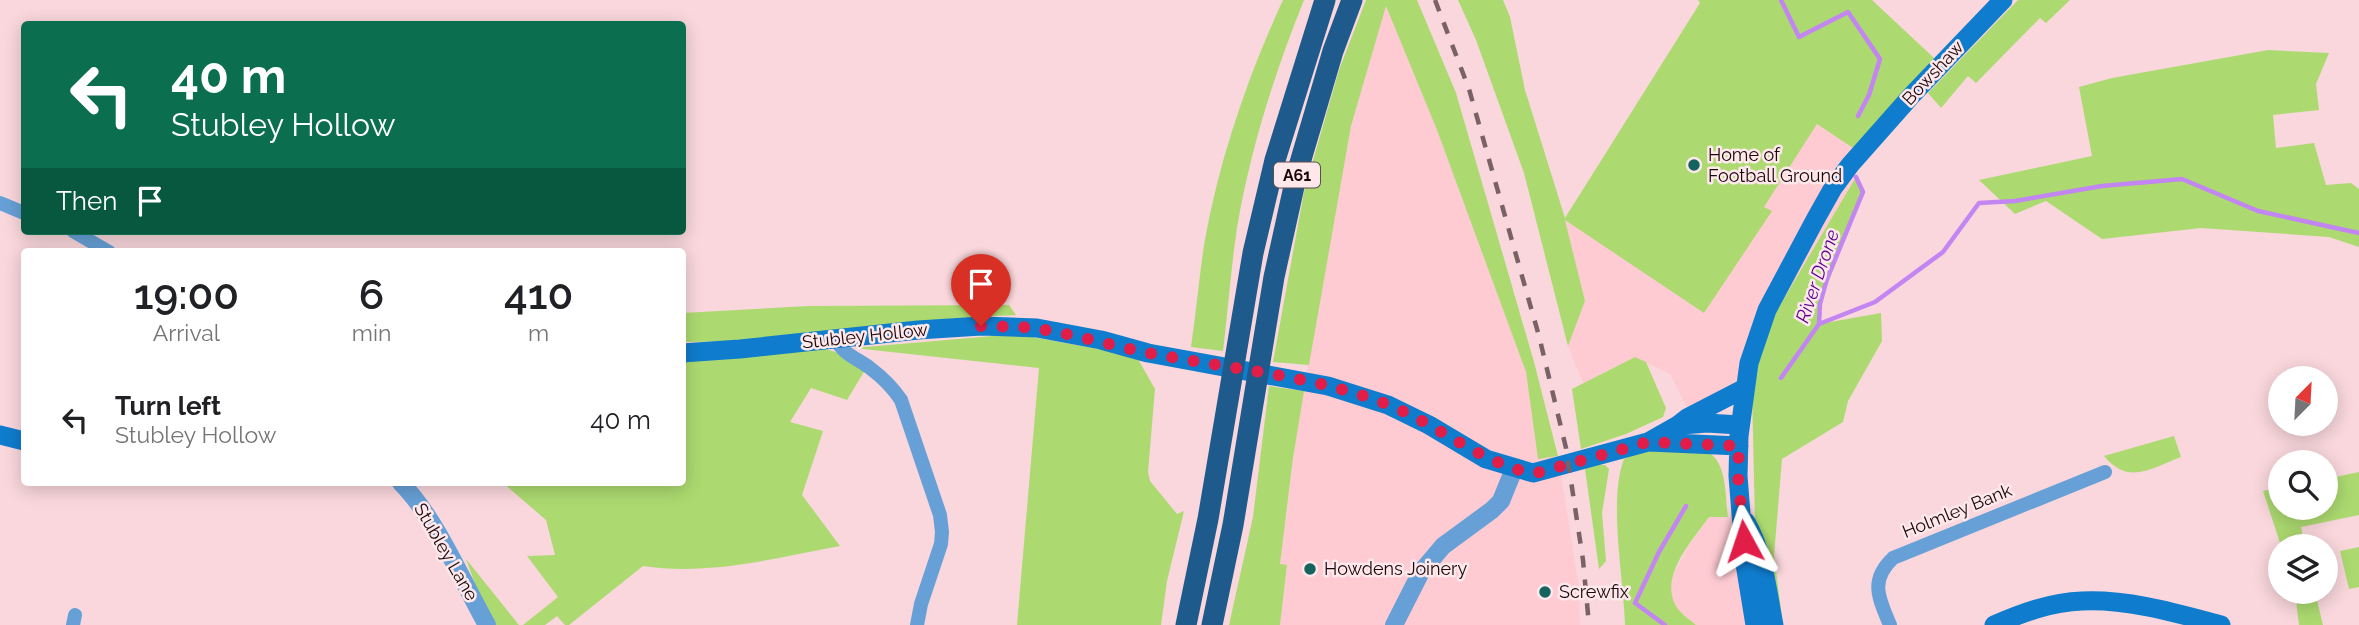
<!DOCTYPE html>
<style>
:root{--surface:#fff;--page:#f2f2f2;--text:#202124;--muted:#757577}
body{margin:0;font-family:Raleway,sans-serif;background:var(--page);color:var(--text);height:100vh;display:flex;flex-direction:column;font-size:26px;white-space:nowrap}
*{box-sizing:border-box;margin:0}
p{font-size:23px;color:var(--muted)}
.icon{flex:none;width:38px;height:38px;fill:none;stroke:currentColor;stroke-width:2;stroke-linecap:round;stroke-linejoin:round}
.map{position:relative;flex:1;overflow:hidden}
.details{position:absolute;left:21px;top:248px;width:665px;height:238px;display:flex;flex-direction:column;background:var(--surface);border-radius:7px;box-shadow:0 4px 18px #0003}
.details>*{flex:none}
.top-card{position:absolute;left:21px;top:21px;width:665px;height:214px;border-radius:7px;box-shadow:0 4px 18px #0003;background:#0b6e4f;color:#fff;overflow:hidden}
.needle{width:46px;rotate:24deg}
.controls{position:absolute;left:2268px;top:366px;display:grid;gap:14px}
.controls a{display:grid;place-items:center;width:70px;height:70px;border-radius:50%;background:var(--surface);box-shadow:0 4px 18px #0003;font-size:35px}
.pin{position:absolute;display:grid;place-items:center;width:60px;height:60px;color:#fff;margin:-72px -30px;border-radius:50% 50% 50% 0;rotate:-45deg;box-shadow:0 0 7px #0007}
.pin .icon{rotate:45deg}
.me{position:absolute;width:77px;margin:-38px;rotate:355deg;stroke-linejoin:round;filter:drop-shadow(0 0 5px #0008)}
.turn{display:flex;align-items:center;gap:24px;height:147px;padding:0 35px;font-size:32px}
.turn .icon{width:91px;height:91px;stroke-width:2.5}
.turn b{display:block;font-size:49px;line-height:60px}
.then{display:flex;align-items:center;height:66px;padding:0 35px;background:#0003;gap:14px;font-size:26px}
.eta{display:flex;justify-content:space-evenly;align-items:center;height:119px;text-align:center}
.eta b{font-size:42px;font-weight:600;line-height:49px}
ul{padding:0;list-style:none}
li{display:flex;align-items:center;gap:21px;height:105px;padding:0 35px}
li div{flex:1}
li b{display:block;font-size:26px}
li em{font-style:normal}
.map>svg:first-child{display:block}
.built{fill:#fecbd3}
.green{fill:#acda70}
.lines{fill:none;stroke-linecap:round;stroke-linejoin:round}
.stream{stroke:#c285f2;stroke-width:4.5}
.minor{stroke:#67a0d6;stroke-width:14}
.tertiary{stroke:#67a0d6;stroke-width:18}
.secondary{stroke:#0f7ccd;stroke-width:19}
.trunk{stroke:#1f5a8c;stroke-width:21}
.rail{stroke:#7a6165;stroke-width:4.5;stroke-dasharray:12 12;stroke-linecap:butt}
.route{stroke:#e11d48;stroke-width:12;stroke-dasharray:0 21.6}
.poi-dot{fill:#15635e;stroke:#fee8eb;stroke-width:2.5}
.labels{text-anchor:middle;stroke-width:5;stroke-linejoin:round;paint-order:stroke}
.shield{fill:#fee8eb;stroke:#5e4b4e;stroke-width:2}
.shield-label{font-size:16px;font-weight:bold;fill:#19080b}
.street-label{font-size:18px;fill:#19080b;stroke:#fee8eb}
.poi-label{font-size:18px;fill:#19080b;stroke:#fee8eb;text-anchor:start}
.water-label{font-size:19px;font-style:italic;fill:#5e008c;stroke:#fee8eb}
</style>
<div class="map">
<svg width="2359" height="625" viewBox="0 0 2359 625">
<rect width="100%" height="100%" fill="#f9d7dc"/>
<path class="built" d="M1701 3 1853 148 1856 177 1776 312 1752 391 1690 414 1670 374 1635 357 1583 383 1568 346 1585 301 1565 219Z
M1386 5 1437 130 1526 372 1538 458 1558 456 1579 588 1580 625H1280L1287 566 1280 565 1298 423 1351 126Z
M1709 517H1728L1755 523 1783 625H1696L1677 609 1670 592 1673 575 1688 547Z"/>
<path class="green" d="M1283 0H1304C1275 72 1250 150 1237 228 1231 268 1228 310 1223 351L1191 347C1196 313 1199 279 1204 245 1219 160 1247 78 1283 0Z
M1366 0H1417L1456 93 1534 362 1558 456 1538 459 1526 372 1437 130 1386 6 1351 126 1309 365 1273 362 1304 192 1339 70Z
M1458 0H1503L1510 17 1525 90 1565 218 1700 3 1698 0H1872L1934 58 1853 148 1817 124 1764 207 1772 211 1704 313 1565 220 1585 301 1568 346 1524 173 1476 40Z
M2018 0H2070L2046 23 2040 18 1976 83 1968 76 1941 108 1928 93Z
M2268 50 2329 53 2316 84 2319 110 2273 115 2276 148 2314 143 2326 185 2351 183 2359 189V247L2329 237 2201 228 2102 239 2046 201 2015 214 1979 180 2092 156 2079 87 2112 78Z
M1856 177 1863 192 1820 304 1819 324 1881 313 1882 341 1848 401 1843 422 1782 459 1774 556 1782 617 1755 523 1752 391 1758 361 1776 312Z
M1009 305 1016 315C904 318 794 342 683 342V313L808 306Z
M1016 334 1125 354 1138 359 1155 389 1148 472 1150 481 1177 514 1184 511 1167 581 1161 625H1017L1039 368 854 348Z
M817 346 838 353 865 370 847 400 811 388 790 422 823 431 802 495 840 546C775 558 709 576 643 566L569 625H565L557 616 545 625H523L558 597 527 556 555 555 546 520 503 483H682L683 357Z
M1635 357 1646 362 1666 408 1663 417 1626 434 1581 449 1572 389Z
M1269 386 1304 391 1293 458 1280 564 1287 565 1280 625H1229L1253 517Z
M2174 436 2181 457C2151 468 2129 486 2104 456Z
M1671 448C1681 449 1695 448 1705 451 1728 459 1725 498 1728 517H1709C1692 541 1659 576 1676 606 1680 613 1689 619 1696 625H1625C1624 579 1608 500 1624 459L1636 454Z
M1598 465H1605L1609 469 1602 513 1606 561 1599 569 1585 469Z
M2359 472V515L2301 527 2305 546H2281L2263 491 2280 487V508H2326V479Z
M2359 547V587L2349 589 2340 551Z
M466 559 519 625H496L480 597Z
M2295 592H2315L2323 625H2299Z"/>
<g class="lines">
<path class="stream" d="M1781 0 1799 37 1848 12 1880 59 1869 95 1858 116
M1819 324 1875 302 1943 252 1979 203 2015 201 2102 186 2182 179 2258 211 2359 233
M1781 378 1819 324 1820 304 1827 279 1863 192 1856 177
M1665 625 1635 603 1659 552 1686 506"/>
<path class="minor" d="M0 203 24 213
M73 231 109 252
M836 339C841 353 858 359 870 368 882 377 893 388 901 400L940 515 942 532 941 544 921 604 917 625
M73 625 75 615
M1890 625C1879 598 1869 581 1893 558L2105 472"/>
<path class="tertiary" d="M401 483C436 518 462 581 487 625
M1394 625 1421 572 1443 546 1492 510 1501 501 1514 469"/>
<path class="secondary" d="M682 353 740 349 918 330 981 326 1037 328 1101 340 1148 353 1328 386 1388 405 1429 425 1486 459 1533 473 1648 442 1678 425 1687 418 1745 388
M1682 425 1707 423 1739 425
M0 435 24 441
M1649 442 1739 446
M1746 522C1764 553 1767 590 1774 625
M1755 625 1745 564 1738 476 1739 436 1749 363 1767 310 1815 220 1833 188 1850 165 1912 95 2003 0
M1994 625C2022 613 2051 602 2082 601 2129 599 2176 613 2221 625"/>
<path class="trunk" d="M1186 625 1208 519 1253 253 1275 160 1325 0
M1212 625 1233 525 1274 277 1297 173 1333 51 1352 0"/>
<path class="rail" d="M1435 0 1469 89 1539 336 1566 448 1583 560 1589 625"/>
</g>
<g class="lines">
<path class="route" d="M981 326C1001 327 1021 326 1040 329 1077 335 1113 346 1149 353 1229 369 1313 375 1389 405 1440 426 1478 461 1533 474L1648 442 1739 446 1738 476 1744 541"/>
</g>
<g class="poi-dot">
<circle cx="1694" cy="165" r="7"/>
<circle cx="1310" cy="569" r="7"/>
<circle cx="1545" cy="592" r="7"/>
</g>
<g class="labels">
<rect class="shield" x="1274" y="162.5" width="46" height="25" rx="5"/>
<g class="shield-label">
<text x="1297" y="181">A61</text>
</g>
<g class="street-label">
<text transform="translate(1933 73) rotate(-47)" y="6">Bowshaw</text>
<text transform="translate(865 336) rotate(-6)" y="6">Stubley Hollow</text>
<text transform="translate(1957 511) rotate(-22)" y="6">Holmley Bank</text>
<text transform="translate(446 552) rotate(60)" y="6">Stubley Lane</text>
</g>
<g class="poi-label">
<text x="1708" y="161">Home of<tspan x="1708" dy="21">Football Ground</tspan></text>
<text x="1324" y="575">Howdens Joinery</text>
<text x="1559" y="598">Screwfix</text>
</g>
<g class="water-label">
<text transform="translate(1817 276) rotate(-71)" y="7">River Drone</text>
</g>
</g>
</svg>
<div class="controls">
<a><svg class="needle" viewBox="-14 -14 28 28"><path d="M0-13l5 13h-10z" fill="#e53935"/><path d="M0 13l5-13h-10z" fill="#757577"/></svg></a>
<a><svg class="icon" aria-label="search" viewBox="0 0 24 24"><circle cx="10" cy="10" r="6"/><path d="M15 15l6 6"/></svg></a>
<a><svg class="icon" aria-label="layers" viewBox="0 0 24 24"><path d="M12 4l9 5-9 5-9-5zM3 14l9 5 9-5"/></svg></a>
</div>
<div class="pin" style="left:981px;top:326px;background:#d93025"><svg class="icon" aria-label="arrive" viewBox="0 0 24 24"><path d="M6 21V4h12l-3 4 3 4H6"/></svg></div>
<svg class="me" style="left:1744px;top:541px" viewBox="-20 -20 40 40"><path d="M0-17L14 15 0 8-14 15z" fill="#e11d48" stroke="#fff" stroke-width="4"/></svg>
<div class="top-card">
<div class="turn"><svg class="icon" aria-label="left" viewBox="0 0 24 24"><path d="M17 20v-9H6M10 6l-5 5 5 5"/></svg><div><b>40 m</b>Stubley Hollow</div></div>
<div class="then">Then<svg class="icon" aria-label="arrive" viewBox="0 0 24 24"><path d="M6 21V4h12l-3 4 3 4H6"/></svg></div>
</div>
<section class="details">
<div class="eta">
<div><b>19:00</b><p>Arrival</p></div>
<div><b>6</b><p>min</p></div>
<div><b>410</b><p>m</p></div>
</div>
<ul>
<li><svg class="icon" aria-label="left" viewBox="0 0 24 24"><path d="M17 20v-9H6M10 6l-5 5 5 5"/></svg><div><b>Turn left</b><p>Stubley Hollow</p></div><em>40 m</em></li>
</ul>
</section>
</div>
